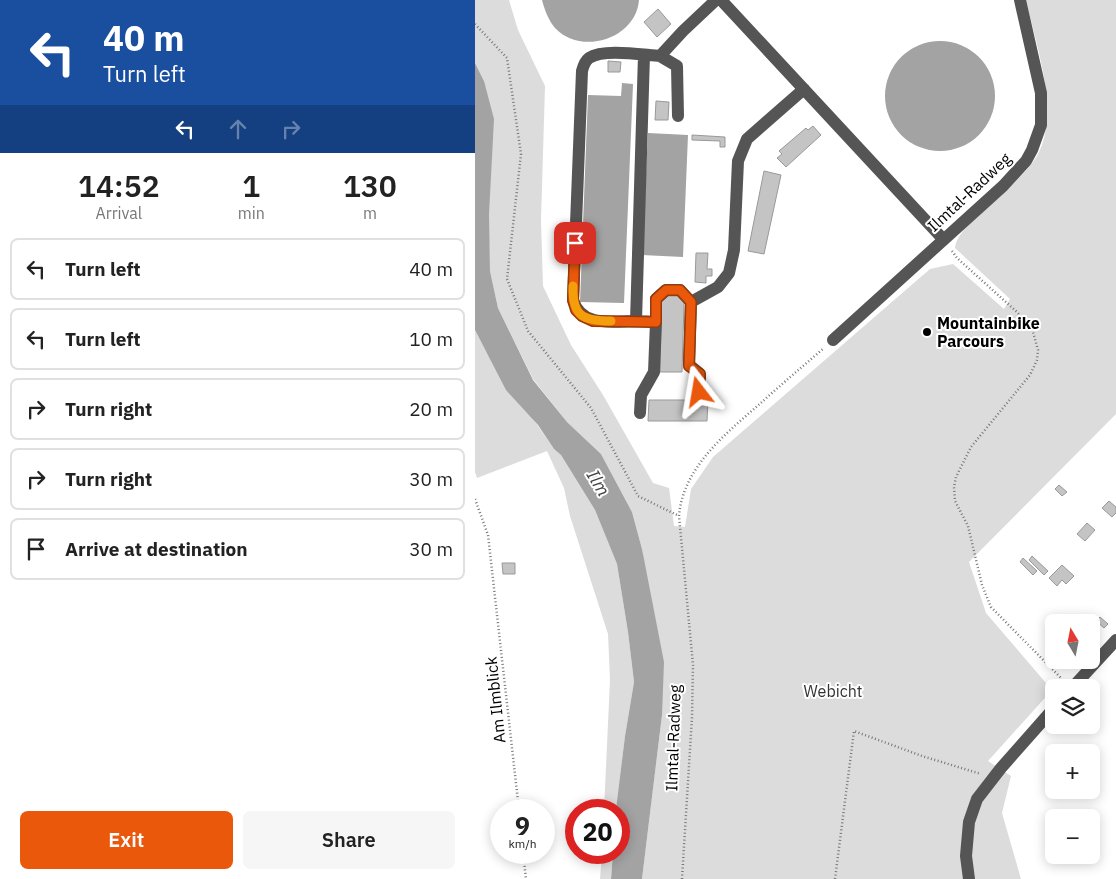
<!DOCTYPE html>
<meta charset="utf-8">
<style>
:root{--surface:#fff;--page:#f6f6f6;--text:#222;--muted:#767676;--line:#e0e0e0;--accent:#ea580c}
body{margin:0;font-family:"IBM Plex Sans",sans-serif;background:var(--page);color:var(--text);height:100vh;display:flex;flex-direction:column;font-size:19px;white-space:nowrap}
*{box-sizing:border-box;margin:0}
p{font-size:16px;color:var(--muted)}
.icon{flex:none;width:28px;height:28px;fill:none;stroke:currentColor;stroke-width:2;stroke-linecap:round;stroke-linejoin:round}
.map{position:relative;flex:1;overflow:hidden}
.details{display:flex;flex-direction:column;background:var(--surface);width:475px}
.details>*{flex:none}
.hud{background:#1a4fa0;color:#fff;overflow:hidden}
.needle{width:32px;rotate:350deg}
.buttons{position:absolute;left:570px;top:614px;display:grid;gap:10px}
.buttons a{display:grid;place-items:center;width:55px;height:55px;border-radius:8px;background:var(--surface);box-shadow:0 2px 12px #0003;font-size:25px}
.speed{position:absolute;left:15px;top:799px;display:flex;gap:10px;font-size:25px;font-weight:700;text-align:center}
.speed>*{display:grid;place-content:center;width:65px;height:65px;border-radius:50%;background:var(--surface);box-shadow:0 2px 12px #0003;line-height:1}
.speed small{font-size:12px;font-weight:400}
.speed .limit{border:8px solid #d22;background:#fff;color:#111}
.pin{position:absolute;display:grid;place-items:center;width:42px;height:42px;color:#fff;margin:-21px;border-radius:10px;box-shadow:0 2px 8px #0006}
.me{position:absolute;width:55px;margin:-28px;rotate:346deg;stroke-linejoin:round;filter:drop-shadow(0 0 4px #0008)}
.turn{display:flex;align-items:center;gap:18px;height:105px;padding:0 20px;font-size:22px}
.turn .icon{width:65px;height:65px;stroke-width:2.5}
.turn b{display:block;font-size:35px;line-height:42px}
.lanes{display:flex;align-items:center;height:48px;padding:0 20px;background:#0003;justify-content:center;gap:25px;direction:ltr}
.lanes .off{opacity:.35}
.eta{display:flex;justify-content:space-evenly;align-items:center;height:85px;text-align:center}
.eta b{font-size:30px;font-weight:600;line-height:35px}
.primary-button{display:flex;gap:10px;margin-top:auto;padding:10px 20px}
.primary-button a{flex:1;height:58px;border-radius:8px;background:var(--accent);color:#fff;font-size:20px;font-weight:600;line-height:58px;text-align:center}
.primary-button a+a{background:var(--page);color:var(--text)}
ul{padding:0;list-style:none}
li{display:flex;align-items:center;gap:15px;height:62px;margin:0 10px 8px;padding:0 10px;border:2px solid var(--line);border-radius:8px}
li div{flex:1}
li b{display:block;font-size:19px}
li em{font-style:normal}
main{display:flex;flex:1;min-height:0}
.map>svg:first-child{display:block}
.green{fill:#dcdcdc}
.water{fill:#a3a3a3}
.building{fill:#c4c4c4;stroke:#999}
.lines{fill:none;stroke-linecap:round;stroke-linejoin:round}
.path{stroke:#777;stroke-width:2.5;stroke-dasharray:1 2.5;stroke-linecap:butt}
.minor{stroke:#555;stroke-width:12}
.route-casing{stroke:#983908;stroke-width:12}
.route{stroke:#ea580c;stroke-width:9}
.slow{stroke:#f59e0b;stroke-width:9}
.poi-dot{fill:#000;stroke:#fff;stroke-width:2}
.labels{text-anchor:middle;stroke-width:4;stroke-linejoin:round;paint-order:stroke}
.street-label{font-size:16px;fill:#000;stroke:#fff}
.poi-label{font-size:16px;font-weight:bold;fill:#000;stroke:#fff;text-anchor:start}
.park-label{font-size:16px;fill:#333;stroke:#fff}
.water-label{font-size:18px;font-style:italic;fill:#444;stroke:#fff}
</style>
<main>
<section class="details">
<div class="hud">
<div class="turn"><svg class="icon" aria-label="left" viewBox="0 0 24 24"><path d="M17 20v-9H6M10 6l-5 5 5 5"/></svg><div><b>40 m</b>Turn left</div></div>
<div class="lanes"><svg class="icon" aria-label="left" viewBox="0 0 24 24"><path d="M17 20v-9H6M10 6l-5 5 5 5"/></svg><svg class="icon off" aria-label="ahead" viewBox="0 0 24 24"><path d="M12 20V5M6 11l6-6 6 6"/></svg><svg class="icon off" aria-label="right" viewBox="0 0 24 24"><path d="M7 20v-9h11M14 6l5 5-5 5"/></svg></div>
</div>
<div class="eta">
<div><b>14:52</b><p>Arrival</p></div>
<div><b>1</b><p>min</p></div>
<div><b>130</b><p>m</p></div>
</div>
<ul>
<li><svg class="icon" aria-label="left" viewBox="0 0 24 24"><path d="M17 20v-9H6M10 6l-5 5 5 5"/></svg><div><b>Turn left</b></div><em>40 m</em></li>
<li><svg class="icon" aria-label="left" viewBox="0 0 24 24"><path d="M17 20v-9H6M10 6l-5 5 5 5"/></svg><div><b>Turn left</b></div><em>10 m</em></li>
<li><svg class="icon" aria-label="right" viewBox="0 0 24 24"><path d="M7 20v-9h11M14 6l5 5-5 5"/></svg><div><b>Turn right</b></div><em>20 m</em></li>
<li><svg class="icon" aria-label="right" viewBox="0 0 24 24"><path d="M7 20v-9h11M14 6l5 5-5 5"/></svg><div><b>Turn right</b></div><em>30 m</em></li>
<li><svg class="icon" aria-label="arrive" viewBox="0 0 24 24"><path d="M6 21V4h12l-3 4 3 4H6"/></svg><div><b>Arrive at destination</b></div><em>30 m</em></li>
</ul>
<div class="primary-button"><a>Exit</a><a>Share</a></div>
</section>
<div class="map">
<svg width="641" height="879" viewBox="0 0 641 879">
<rect width="100%" height="100%" fill="#fff"/>
<path class="green" d="M0 0H34L43 30 70 86 66 220 68 286 96 345 128 395 178 483 194 488 199 526 210 527 216 489 238 457 455 269 478 264 529 309 535 299 480 248C482 233 498 221 509 210 527 192 549 177 562 156 586 114 561 45 551 0H641V414L494 562 511 613 577 690 513 761 536 776 527 813 546 879H167L187 715 167 549 157 512 126 454 92 422 58 379 23 308 15 271 9 81 0 63Z
M0 330 11 351 79 449 86 455 120 510 142 564 153 632 159 682 150 736 141 810H129L135 680 133 634 95 516 89 488 72 451 2 478 0 472Z
M127 853H138L136 879H125Z"/>
<path class="water" d="M67 0H164C161 39 106 56 80 28 73 19 70 11 67 0Z
M410 96a55 55 0 1 1 110 0a55 55 0 1 1-110 0Z
M0 63 9 81 19 119 14 214 15 271 23 308 58 380 92 422 126 454 157 512 167 549 189 662 187 715 167 879H136L138 853 144 852V810L141 809 150 736 159 682 153 632 142 564 120 510 86 455 79 449 63 425 31 390 0 330Z
M147 83 158 84 149 303 105 302 113 95 146 96Z
M173 133 213 135 208 257 167 255Z"/>
<path class="building" d="M183 9 196 24 182 37 169 22Z
M133 61 146 62 145 72H133Z
M181 101 194 102 193 120H180Z
M338 126 346 135 311 167 302 158 307 154 304 151 331 128 333 130Z
M217 135 250 137V147H245V141L217 140Z
M289 171 306 175 289 254 273 251Z
M221 253H233L232 269H237V276H231V283L220 282Z
M193 296H202L209 303 207 372H185L186 302Z
M174 400H233L232 421H173Z
M584 485 592 492 587 496 580 489Z
M634 501 641 507V513L637 517 627 508Z
M612 523 620 530 610 541 602 534Z
M557 556 573 571 569 575 554 560Z
M548 558 562 571 558 575 545 562Z
M27 563H40V574H28Z
M587 565 599 576 591 584 587 580 582 586 574 578Z
M625 617 633 624 629 628 621 621Z"/>
<g class="lines">
<path class="path" d="M0 24 32 58 46 154 32 279 53 331 116 408 163 496 204 516
M477 251 482 258 542 312 558 332 563 350 562 360 555 375 496 447 481 477 479 487 480 501 493 526 507 585 516 607 587 679
M0 499 13 535 44 810
M48 852 51 879
M207 879 217 717 218 665 204 516C208 466 253 432 288 401 308 383 328 366 349 348
M360 879 379 731 447 756 506 774"/>
<path class="minor" d="M246 0 468 239
M169 55 161 321C137 321 107 328 98 300L107 71C108 67 110 61 114 58 129 48 168 55 185 56L208 31 241 0
M185 56 202 66 203 116
M216 302 243 287 254 273 259 250 263 161 272 139 329 89
M161 321 181 322 179 372 166 395 165 413
M181 322V299L191 290H205L216 302 214 365 225 374V391
M358 340 528 186 551 161 557 150 566 125V93L545 0
M597 688 641 640
M494 879 491 856 494 822 502 799 526 768 579 708"/>
</g>
<g class="lines">
<g class="route-casing">
<path id="route" d="M100 243 98 300 101 310 107 316 118 321 181 322V299L191 290H205L216 302 214 366 225 374 224 392"/>
</g>
<use href="#route" class="route"/>
<path class="slow" d="M98 286C97 316 108 321 136 321"/>
</g>
<circle class="poi-dot" cx="452" cy="332" r="5"/>
<g class="labels">
<g class="street-label">
<text transform="translate(494 192) rotate(-43)" y="6">Ilmtal-Radweg</text>
<text transform="translate(20 700) rotate(-96)" y="6">Am Ilmblick</text>
<text transform="translate(198 738) rotate(-88)" y="6">Ilmtal-Radweg</text>
</g>
<g class="poi-label">
<text x="462" y="329">Mountainbike<tspan x="462" dy="18">Parcours</tspan></text>
</g>
<g class="park-label">
<text x="358" y="697">Webicht</text>
</g>
<g class="water-label">
<text transform="translate(123 483) rotate(59)" y="6">Ilm</text>
</g>
</g>
</svg>
<div class="buttons">
<a><svg class="needle" viewBox="-14 -14 28 28"><path d="M0-13l5 13h-10z" fill="#e53935"/><path d="M0 13l5-13h-10z" fill="#767676"/></svg></a>
<a><svg class="icon" aria-label="layers" viewBox="0 0 24 24"><path d="M12 4l9 5-9 5-9-5zM3 14l9 5 9-5"/></svg></a>
<a>+</a>
<a>−</a>
</div>
<div class="speed"><div>9<small>km/h</small></div><div class="limit">20</div></div>
<div class="pin" style="left:100px;top:243px;background:#d93025"><svg class="icon" aria-label="arrive" viewBox="0 0 24 24"><path d="M6 21V4h12l-3 4 3 4H6"/></svg></div>
<svg class="me" style="left:224px;top:392px" viewBox="-20 -20 40 40"><path d="M0-17L14 15 0 8-14 15z" fill="#ea580c" stroke="#fff" stroke-width="4"/></svg>
</div>
</main>
